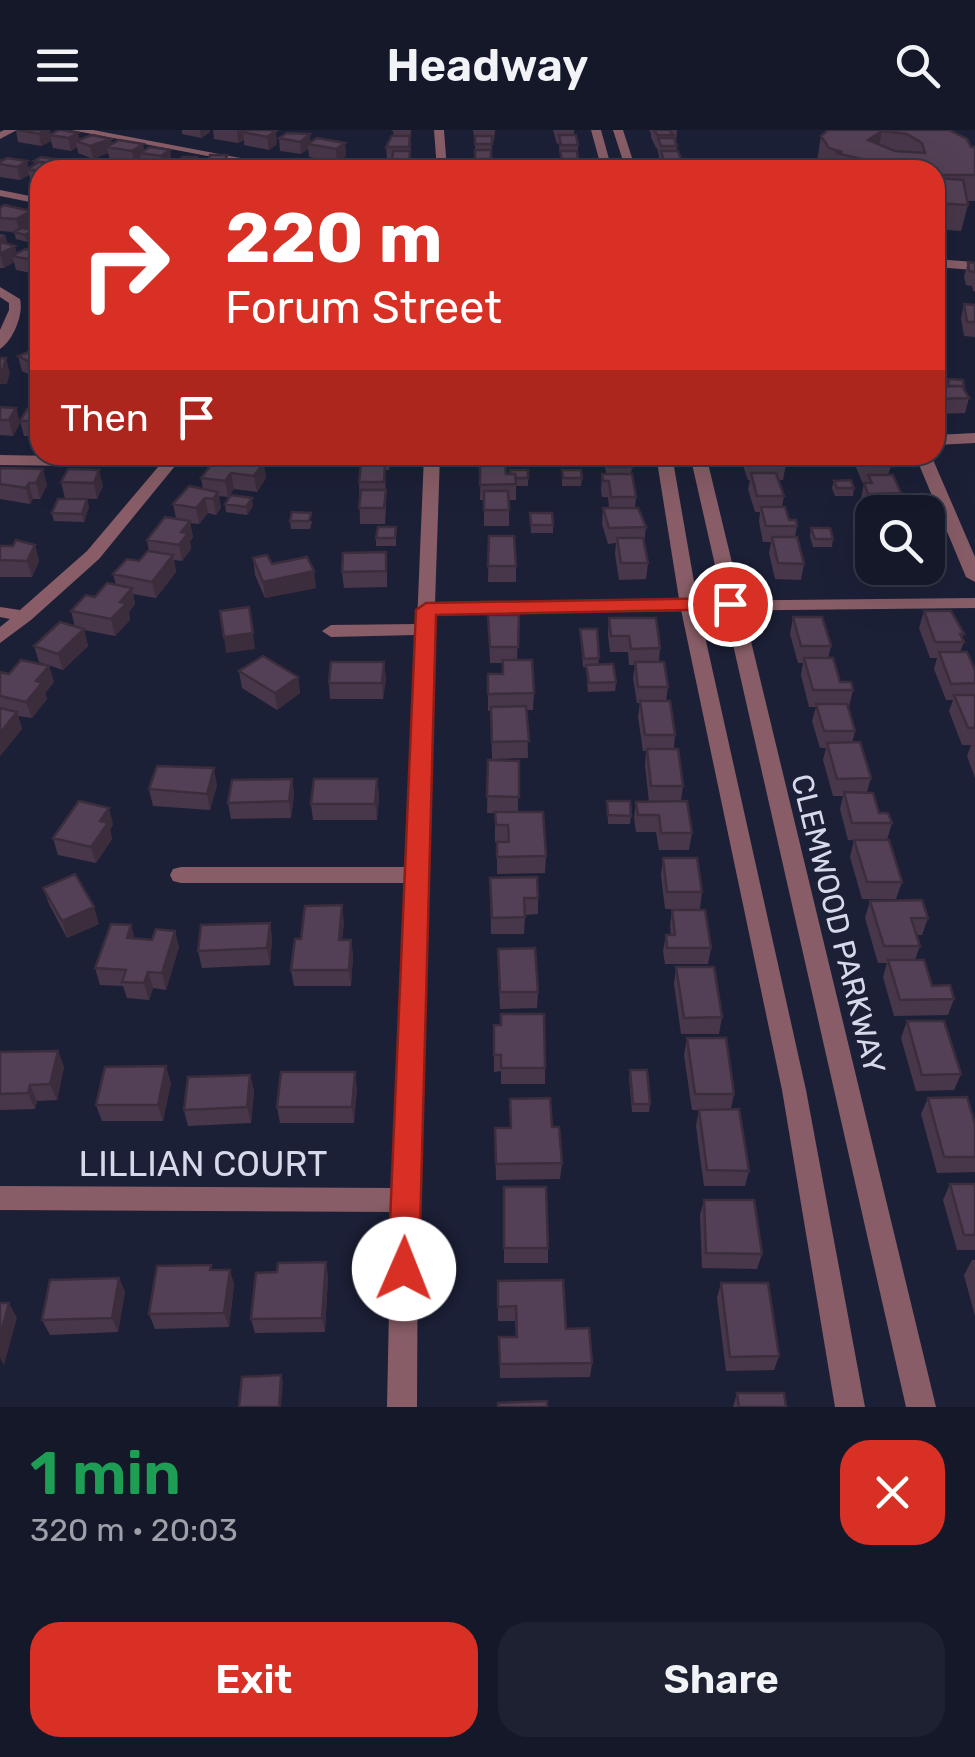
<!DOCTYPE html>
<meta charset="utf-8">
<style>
:root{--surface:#151829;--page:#1e2131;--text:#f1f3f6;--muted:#9da0a8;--line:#343746;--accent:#d93025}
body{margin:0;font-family:Rubik,sans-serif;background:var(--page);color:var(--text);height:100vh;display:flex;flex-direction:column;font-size:38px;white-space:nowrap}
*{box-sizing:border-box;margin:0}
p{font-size:32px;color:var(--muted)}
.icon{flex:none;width:55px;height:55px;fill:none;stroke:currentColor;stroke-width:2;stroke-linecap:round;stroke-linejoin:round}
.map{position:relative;height:1277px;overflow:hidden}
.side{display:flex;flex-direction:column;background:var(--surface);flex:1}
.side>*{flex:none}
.banner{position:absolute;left:30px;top:30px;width:915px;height:305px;border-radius:30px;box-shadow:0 10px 40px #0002,0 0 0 2px var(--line);background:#d93025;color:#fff;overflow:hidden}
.buttons{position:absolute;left:855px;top:365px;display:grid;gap:20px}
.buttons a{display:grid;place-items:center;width:90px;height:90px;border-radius:20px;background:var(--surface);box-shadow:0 10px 40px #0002,0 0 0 2px var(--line);font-size:50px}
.pin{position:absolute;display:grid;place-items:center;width:85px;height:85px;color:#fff;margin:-42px;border:5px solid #fff;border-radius:50%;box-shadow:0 2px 10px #0007}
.me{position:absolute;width:110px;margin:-55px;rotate:1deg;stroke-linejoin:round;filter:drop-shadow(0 0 8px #0008)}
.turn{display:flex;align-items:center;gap:35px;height:210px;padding:0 30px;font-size:45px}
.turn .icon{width:130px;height:130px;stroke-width:2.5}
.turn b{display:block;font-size:70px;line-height:85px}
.then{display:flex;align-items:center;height:95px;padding:0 30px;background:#0003;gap:20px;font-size:38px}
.round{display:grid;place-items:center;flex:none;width:105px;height:105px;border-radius:30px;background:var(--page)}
.overview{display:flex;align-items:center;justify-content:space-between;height:170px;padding:0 30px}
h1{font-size:60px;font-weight:600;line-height:75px;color:#1e9e55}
.button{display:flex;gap:20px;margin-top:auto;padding:20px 30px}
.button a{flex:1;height:115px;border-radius:30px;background:var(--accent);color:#fff;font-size:40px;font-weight:600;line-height:115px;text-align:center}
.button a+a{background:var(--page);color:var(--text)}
header{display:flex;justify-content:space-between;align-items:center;height:130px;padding:0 30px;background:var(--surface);font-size:45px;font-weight:600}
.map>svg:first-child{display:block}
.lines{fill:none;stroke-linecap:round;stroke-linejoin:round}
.minor{fill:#885d67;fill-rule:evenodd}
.tertiary{fill:#885d67;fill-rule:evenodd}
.wall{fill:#48374a}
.shaded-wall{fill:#3b2d3c}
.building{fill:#544056;stroke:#3b2d3c;stroke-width:2.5;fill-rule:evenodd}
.route{fill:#d93025;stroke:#8d1f18;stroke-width:2.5}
.labels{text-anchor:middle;stroke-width:10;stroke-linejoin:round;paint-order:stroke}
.street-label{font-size:30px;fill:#d5d9e9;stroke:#1c2037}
.near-street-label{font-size:35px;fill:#d5d9e9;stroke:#1c2037}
</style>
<header><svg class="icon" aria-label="menu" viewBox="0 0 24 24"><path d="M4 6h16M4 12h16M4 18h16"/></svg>Headway<svg class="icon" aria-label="search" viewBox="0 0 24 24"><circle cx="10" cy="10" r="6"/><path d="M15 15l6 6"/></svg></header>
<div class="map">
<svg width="975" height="1277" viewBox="0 0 975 1277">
<rect width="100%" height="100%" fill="#1c2037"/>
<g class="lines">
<path class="minor" d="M4 0H17L0 9V2Z
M71 0H93L304 40H281Z
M434 0H444L447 40H437Z
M0 60 40 68V74L0 66Z
M935 129 975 132V140L935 137Z
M0 157 20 169C24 184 13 211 0 219V200L9 180V173L0 167Z
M975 303V313L935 315V305Z
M0 325 165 328 168 325H184L99 429 31 490 0 513V497L10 489 0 487V477L20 480 87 421 158 337 0 335Z
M424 325H440L435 474 975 468V478L435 484 418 1070 417 1277H387L391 1082 0 1080V1056L392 1058 406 753H181L173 751 170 745 173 739 181 737H406L416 505 331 507 322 501 331 495 417 494Z
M915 325H931L975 427V452L966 447Z"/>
<path class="tertiary" d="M591 0H601L612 40H602Z
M613 0H623L636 40H626Z
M656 325H672L698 475 806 960 865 1277H835L782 960 680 475Z
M690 325H706L936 1277H906Z"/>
</g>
<path class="wall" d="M16 0 51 5 78 3 79 10 112 14H143L144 21 150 17 172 33 163 39 143 36 141 29 134 34 110 30 108 23 93 29 78 23 77 17 71 21 53 18 51 11 41 16 18 12Z
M182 0H210V2L201 8 182 4Z
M213 0H268L277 14 269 20 244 15V10L238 13 214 9Z
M391 0H411L410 40H392L393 29 387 30 386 17 394 6 393 1Z
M473 0H495L494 11H492L491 35 509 40H475V12Z
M553 0H574V5L578 15V35L582 40H561L559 13 557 14Z
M649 0H677L676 12 677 21 682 32V36L685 40H662L657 18H656L651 7V3Z
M828 0H949L971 17H975V71H967L968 75 961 101 935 99V40H823L817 31 821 6Z
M279 8 311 12 345 13 346 26 337 32 309 27 308 19 301 24 280 21Z
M227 25 228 40H206V36Z
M0 27 1 32 27 31 28 38 35 35 34 31 63 37 40 40V54L31 52 29 45 20 50 0 47Z
M182 27 198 34 197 39H181L180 33Z
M0 75 1 77 31 81 34 94 27 99 35 107 27 112 16 109 14 102 0 101Z
M0 104 5 105 7 112 4 113 17 123 29 120 40 113V142L36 144 16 140 14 132 4 138H0Z
M968 132 975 133V161H973L972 156 966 155 964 147Z
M964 174 975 175V207L964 206 961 188Z
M40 217V250L22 241 18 226Z
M948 249 964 260 969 268 965 283 935 284V257H946Z
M0 277 16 278 20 293 13 306 0 305Z
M40 279V306H24L20 291Z
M219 325H259L258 331 266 348 257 362 234 359 228 367 219 366 221 378 216 385 208 383 199 394 190 393 193 407 190 411 191 419 182 431 174 430 176 442 156 468 133 464 135 474 129 482 130 490 115 506 84 500 88 516 63 540 39 532 34 516 75 497 71 481 116 455 113 444 139 431 149 421 147 410 176 388 173 374 203 359 201 348Z
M363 325H391L389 340H385L386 376 385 394H360L359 352 364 334Z
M481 325H506V344L528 340V356H516V370H509V396H484V370H480Z
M604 325 632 337 631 344 636 367 635 378 646 397 644 413 648 433 646 449 619 450 615 424 616 413 608 414 602 394 603 378H609L608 367H602L601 360 602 344H606Z
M743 325H783L786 334 783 350H779L784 366 782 377 789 390 797 396 795 407 804 434 801 450 775 449 769 423 771 412H763L759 392 760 382H755L748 359 750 350H748L742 333Z
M854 325H886L891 336 888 345 901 363 898 373 911 382H878L879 379H864L861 369 864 353 867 352H862L853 330Z
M0 338 47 355 40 369H33L30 374 0 369Z
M68 339 103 356 97 369 65 368 61 352Z
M562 340 582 348 581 356H562Z
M834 351 854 358 853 366H835L832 358Z
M87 369 89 377 84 392 54 391 52 383Z
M225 374 253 376 247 385 226 382Z
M530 383 553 395V403H531Z
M290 391H312L310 399H291Z
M396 397V416H376V408Z
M811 398 833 409 832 417H813L810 406Z
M489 406 516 436V452H488Z
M35 415 39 431 32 447H0V416Z
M928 423 933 436 928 452H902L897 438H928Z
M253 428 272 434 316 458 265 468 255 445Z
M387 438V457L344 458 342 442Z
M924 481 964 504 962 508 964 512 960 522 975 540V648L967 626 971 615H962L949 581 953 570H946L934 539 937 528H930L919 498Z
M488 485H519L517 530 534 563 533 580H527L528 628 492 629 491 580 488 581V544H502L503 533H490Z
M793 487 831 516 828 528 840 552 853 560 849 577H848L855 601 852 613 871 648 867 662 879 683 892 693 887 710 902 752 896 769H862L850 727 854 710H865H848L840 679 843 666H833L823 630 826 618H820L812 591 816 577H809L801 545 803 533H798L790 504Z
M609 488 660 518 659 532 668 557 666 571 675 605 674 619 683 656 681 671 692 703 689 720H659L656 702H636L634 688 636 672H649L645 635 646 621H643L638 587 640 573H637L633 548 635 535H629L628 522H610L608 505Z
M580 499 599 528 598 535 616 552 615 561 588 562 586 537H583Z
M384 532 386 549 383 569H330L329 553Z
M49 536 54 552 45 563 47 569 32 588 18 586 22 599 0 626V542L9 544Z
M239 541 298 547 300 563 277 580 242 558Z
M488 630 519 631 518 682 546 726 545 743 497 744V712H504H495V683H487Z
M292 649 294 665 291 688 231 689 228 673Z
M377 649 379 666 377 690H313L311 674Z
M217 655 210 680 153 676 149 659Z
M607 671 631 686 630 694H608Z
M113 694 110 700 112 709 96 733 58 725 53 708Z
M663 728 702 762 700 779H665L661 745Z
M490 748 538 768V784L525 785 524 804H491Z
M43 758 99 794 67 808 49 774Z
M870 771 928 788 922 805H916L920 816 915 830 932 856 954 869 948 885 894 886 883 847 887 833H878L865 788Z
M672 780 711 818 708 834H665L663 821 666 805H671L670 796Z
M344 792 342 810H351L353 826 351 856H294L291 840 301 809Z
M270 793 272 809 270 835 202 838 198 821Z
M135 809 179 817 166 860 153 858 149 870 127 868 123 856 100 855 95 838Z
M498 835 538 862 537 878 500 879Z
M676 837 722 887 719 904H681L674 854Z
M907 891 961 944 954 960 916 961 901 908Z
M687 908 734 964 731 979 749 1041 745 1056H704L696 996 699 980H692L684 925Z
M494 912 545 938V954H501V941L494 942Z
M58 921 64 937 57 970 37 971 35 979 0 980V922Z
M630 940 650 974 649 982H632L629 948Z
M250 945 254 961 251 993 188 996 184 980Z
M171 953 163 991H102L96 975Z
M357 958 354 993H280L277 977Z
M928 968 975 994V1042L937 1043 921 984Z
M510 969 552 997 562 1033 560 1049 496 1050 495 998H510Z
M950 1054H975V1120H957L943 1070Z
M504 1057 548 1118V1133H504Z
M704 1070 762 1124 757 1139 702 1138 700 1085Z
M972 1130H975V1186L964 1145Z
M326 1132 328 1147 325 1202 255 1203 251 1189 277 1142Z
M212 1140H230L234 1155 229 1197 155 1199 149 1184Z
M119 1148 125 1162 118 1202 50 1205 42 1190Z
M498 1151 566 1199 592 1233 590 1247 500 1248 499 1207H516L515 1191H498Z
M721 1153 779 1226 774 1240 726 1241 717 1168Z
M737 1263 786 1277H733Z"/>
<path class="shaded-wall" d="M45 0H50L51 11 41 16 39 4Z
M200 0H210V2L201 8Z
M238 0H248L243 2 244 10 238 13 237 1Z
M276 1 277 14 269 20 267 7Z
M882 1 877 26 868 10Z
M78 3 79 12 76 11 77 17 71 21 68 8Z
M310 4 311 15 308 14V19L301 24 300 12Z
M111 9 113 18 107 17 108 23 93 29 90 16Z
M345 13 346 26 337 32 336 19Z
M143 14 145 24 140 23 141 29 134 34 132 21Z
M170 20 172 33 163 39 161 26Z
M227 25 229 38 228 40H224V36Z
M27 31 29 45 20 50 17 37Z
M31 81 34 94 20 103 16 89Z
M34 100 35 107 27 112 25 105Z
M5 105 7 112 0 116V108Z
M15 116 18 127 12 126 14 132 4 138 0 124Z
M40 126V142L36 144 32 130Z
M6 228 10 243 7 254H0V239Z
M16 278 20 293 13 306 9 290Z
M264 332 266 348 257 362 254 346Z
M43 339 47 355 40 369 36 353Z
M99 340 103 356 97 369 94 353Z
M231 343 234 359 228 367 225 351Z
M29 353 33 369 30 374 26 358Z
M218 362 221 378 216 385 213 369Z
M205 368 208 383 199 394 196 378Z
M252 368 253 376 247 385 246 377Z
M87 369 89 377 84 392 82 384Z
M190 391 193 407 190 411 191 419 182 431 179 415 181 402Z
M35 415 39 431 32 447 27 431Z
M173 425 176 442 156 468 152 452Z
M314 441 316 458 265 468 263 452Z
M132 458 135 474 129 482 130 490 115 506 111 489 120 472Z
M84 499 88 516 63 540 58 524Z
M253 503 255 519 226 523 224 507Z
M384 532 386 549 383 569 382 553Z
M49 536 54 552 45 563 47 569 32 588 26 572 36 551Z
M298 547 300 563 277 580 275 563Z
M17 582 22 599 0 626V603Z
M214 638 217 655 210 680 207 664Z
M292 649 294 665 291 688 289 671Z
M377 649 379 666 377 690 375 674Z
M109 678 113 694 110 700 112 709 96 733 91 717 100 691Z
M342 775 344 792 340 826 339 810Z
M94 777 99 794 67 808 62 791Z
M270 793 272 809 270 835 267 818Z
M131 795 136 812 127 808Z
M175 801 179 817 166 860 162 843Z
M351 810 353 826 351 856 349 840Z
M148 842 153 858 149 870 144 853Z
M58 921 64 937 57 970 50 954Z
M166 936 171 953 163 991 158 975Z
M355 942 357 958 354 993 352 977Z
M250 945 254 961 251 993 247 977Z
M30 955 37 971 35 979 28 963Z
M326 1132 328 1147 325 1202 322 1188Z
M230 1140 234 1155 229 1197 224 1183Z
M119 1148 125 1162 118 1202 112 1188Z
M9 1173 17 1188 4 1235 0 1228V1206Z
M281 1245 283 1252 281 1277H279Z"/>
<path class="building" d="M19 0H45L39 4Z
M59 0H61L78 3 68 8 50 5Z
M247 0H268L276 1 267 7 243 2Z
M654 0H670L673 5H657Z
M828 0H949L967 9 971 17H975V45H935V40H901V38L836 23 842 22 829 18 821 6ZM882 1 907 4 922 13 925 23 895 21 868 10Z
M287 3 310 4 300 12 279 8Z
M92 5 111 9 90 16 76 11Z
M559 5H576L578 15H561Z
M392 6H410L409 17H386Z
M475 6H492V14H475Z
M317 8 345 13 336 19 308 14Z
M658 8H674L677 16H661Z
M119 10 143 14 132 21 107 17Z
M150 17 170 20 161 26 140 23Z
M475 20H491V29H475Z
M393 21H410L409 33H392Z
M560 21H577L578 29H562Z
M661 21H678L682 32H664Z
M210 25H227L224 36H206Z
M41 27 61 30 54 34 34 31Z
M182 27H197L196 33H180Z
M7 28 27 31 17 37 0 34V32Z
M39 32 64 37 58 40 40 41 28 39Z
M478 33 509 38V40H477Z
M582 34V40H564L563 35Z
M79 36 99 40H72Z
M666 36H684L685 40H668Z
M290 38H308L307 40H290Z
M935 48 963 50 968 75 935 73Z
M4 75 31 81 16 89 0 88V78Z
M22 98 34 100 25 105 14 102Z
M0 112 15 116 0 124Z
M40 113V122L29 119Z
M25 119 40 122V126L32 130 12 126Z
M968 132 975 133V142L969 141Z
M964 174 975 175V192H967Z
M40 217V237L18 226Z
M0 228H6L3 239H0Z
M948 249 963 250 964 259 962 256H949Z
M962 256 969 268 935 269V257Z
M0 277 16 278 9 290H0Z
M27 279H40V291H20Z
M481 325H506V327H482Z
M606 325H630L632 337H608Z
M747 325H783L786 334H750Z
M861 325H886L891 336H866Z
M218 326 264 332 254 346 231 343 225 351 201 348Z
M361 334H385L384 352H359Z
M480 336H505L506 344H515L516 354 480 355Z
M0 338 43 339 36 353H29L26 358 0 354Z
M68 339 99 340 94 353 61 352Z
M510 340H528V348H516L515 344H510Z
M562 340H581L582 348H563Z
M751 343H776L784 366H757Z
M602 344H632L636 367H611L609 351H603Z
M868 345H893L901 363 868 364 864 353H872Z
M851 350 854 358H837L834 351Z
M189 356 218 362 213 369 205 368 196 378 173 374Z
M361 360H386L384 378H359Z
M484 361H508L509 380H484Z
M231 365 252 368 246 377 225 374Z
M58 369H87L82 384 52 383Z
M880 373H907L911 382H884Z
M761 377H785L789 390H796L797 396H766Z
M603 378H638L646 397 609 398Z
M292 382 311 383 309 391H290Z
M530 383H552L553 395H531Z
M165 387 190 391 181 402 188 403 179 415 147 410Z
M378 397H396L395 408H376Z
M811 398H830L833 409H815Z
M489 406H514L516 436H488Z
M772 407H797L804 434 778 433Z
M617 408H643L648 433H621Z
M16 410 35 415 27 431 0 430V416H13Z
M148 421 173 425 152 452 113 444 127 429 139 431Z
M386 422V441L342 442 343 423Z
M928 423 933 436H928Z
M267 425 272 434 307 427 314 441 263 452 253 428Z
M107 453 132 458 120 472 127 473 111 489 71 481 86 465 95 467Z
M249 477 253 503 224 507 220 481Z
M924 481H951L964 504H960L964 512H935Z
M488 485H519L518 517H490Z
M793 487H822L831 516H801Z
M609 488H656L660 518 631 519 629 506H611Z
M60 492 84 499 58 524 34 516Z
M580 499H597L599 528 584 529Z
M939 522H967L975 540V553L951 554Z
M263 526 298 547 275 563 239 541Z
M804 528H833L840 552H851L853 560H813Z
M21 530 49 536 36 551 42 553 26 572 0 566V542L9 544Z
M503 530H532L534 563 488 564V544H503Z
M331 532H384L382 553H329Z
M635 532H664L668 557H638Z
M613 534 616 552 589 553 586 535Z
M954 565H975V598H968Z
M640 571H670L675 605H645Z
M816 574H847L855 601H824Z
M526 576 529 611 492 612 491 577Z
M0 578 17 582 0 603Z
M860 612 871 648 837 649 827 613Z
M647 619H678L683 656H651Z
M488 630 519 631V667L487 666Z
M157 636 214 638 207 664 149 659Z
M292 649 289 671 228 673 232 650Z
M314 649H377L375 674H311Z
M844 662 873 663 879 683H888L892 693H852Z
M79 671 109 678 100 691 108 693 91 717 53 708Z
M607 671H630L631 686 608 685Z
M687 671 692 703H661L659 685H638L636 672Z
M495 682H543L546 726 497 727V712H509L508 695H496Z
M854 710H889L902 752H867Z
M663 728H697L702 762H667Z
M75 744 94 777 62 791 43 758Z
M537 747 538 768H524L525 787 492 788 490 748Z
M922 770 928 788H911L920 816H884L870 771Z
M342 775 339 810H351L349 840H291L295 809H301L305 776Z
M672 780H705L711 818H667L666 805H675Z
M270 793 267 818 198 821 201 795Z
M111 794 131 795 127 808 152 810 156 799 175 801 162 843 148 842 144 853 122 852 126 840 95 838Z
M535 818 538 862H500L498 819Z
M888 830H924L932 856 950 855 954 869 900 870Z
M676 837H714L722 887 684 888Z
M501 884H544L545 938H501V925H494V895H501Z
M907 891H944L961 944 922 945Z
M687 908H726L734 964H695Z
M58 921 50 954 30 955 28 963 0 964V922Z
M166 936 158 975H96L105 937Z
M630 940H647L650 974H633Z
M281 942H355L352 977H277Z
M250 945 247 977 184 980 188 947Z
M967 967 975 994V1027H944L928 968Z
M550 968 552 997H559L562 1033 496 1034 495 998H511L510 969Z
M739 979 749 1041 707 1040 699 980Z
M950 1054H975V1105H964Z
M504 1057H546L548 1118H504Z
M704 1070H754L762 1124 706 1123Z
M326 1132 322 1188 251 1189 256 1143 277 1142 278 1133Z
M211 1135 210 1140H230L224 1183 149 1184 157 1136Z
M119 1148 112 1188 42 1190 50 1150Z
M563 1150 566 1199 589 1198 592 1233 500 1234 499 1207H517L516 1176 498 1177V1151Z
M721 1153H768L779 1226 730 1227Z
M0 1173H9L0 1206Z
M281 1245 279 1277H239L242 1247Z
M737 1263H784L786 1277H739Z
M547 1271V1277H498V1273Z"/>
<path class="route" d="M730 468 740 474 737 479 436 485 419 1139 415 1150 404 1154 393 1150 388 1139 416 480 426 473Z"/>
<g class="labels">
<g class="street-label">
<text transform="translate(838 794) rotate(76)" y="10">CLEMWOOD PARKWAY</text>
</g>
<g class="near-street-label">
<text x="203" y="1046">LILLIAN COURT</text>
</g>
</g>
</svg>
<div class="buttons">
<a><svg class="icon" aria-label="search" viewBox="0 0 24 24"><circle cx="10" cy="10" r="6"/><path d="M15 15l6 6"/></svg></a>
</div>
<div class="pin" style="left:730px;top:474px;background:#d93025"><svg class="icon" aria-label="arrive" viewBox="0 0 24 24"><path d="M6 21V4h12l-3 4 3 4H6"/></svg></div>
<svg class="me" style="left:404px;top:1139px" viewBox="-20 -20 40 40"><circle r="19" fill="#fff"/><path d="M0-13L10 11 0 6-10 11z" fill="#d93025"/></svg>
<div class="banner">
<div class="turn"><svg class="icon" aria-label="right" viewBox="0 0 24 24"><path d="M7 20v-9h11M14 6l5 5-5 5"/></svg><div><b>220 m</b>Forum Street</div></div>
<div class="then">Then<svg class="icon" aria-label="arrive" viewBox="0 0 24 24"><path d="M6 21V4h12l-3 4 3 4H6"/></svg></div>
</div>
</div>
<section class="side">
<div class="overview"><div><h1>1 min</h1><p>320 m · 20:03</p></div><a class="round" style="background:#d93025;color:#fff"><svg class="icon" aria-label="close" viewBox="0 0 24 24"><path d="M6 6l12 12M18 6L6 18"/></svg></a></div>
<div class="button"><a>Exit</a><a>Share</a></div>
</section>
